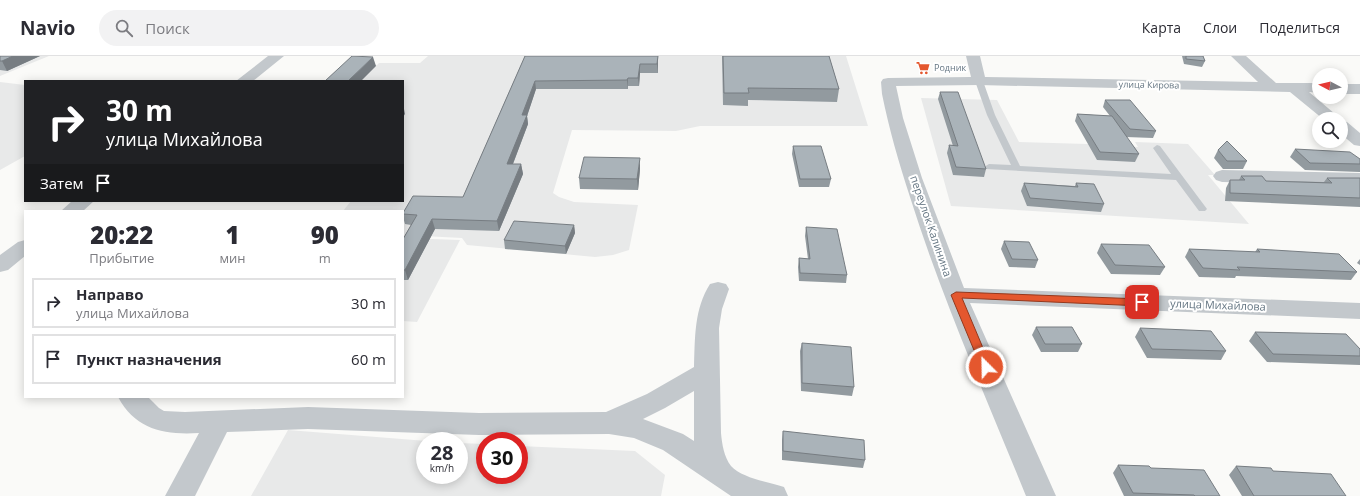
<!DOCTYPE html>
<html lang="ru">
<meta charset="utf-8">
<style>
:root{--surface:#fff;--page:#f2f2f3;--text:#2b2b33;--muted:#7c7c81;--line:#e1e1e2}
body{margin:0;font-family:"Open Sans",sans-serif;background:var(--page);color:var(--text);height:100vh;display:flex;flex-direction:column;font-size:15px;white-space:nowrap}
*{box-sizing:border-box;margin:0}
p{font-size:13px;color:var(--muted)}
.icon{flex:none;width:22px;height:22px;fill:none;stroke:currentColor;stroke-width:2;stroke-linecap:round;stroke-linejoin:round}
.map{position:relative;flex:1;overflow:hidden}
.panel{position:absolute;left:24px;top:154px;width:380px;height:188px;display:flex;flex-direction:column;background:var(--surface);border-radius:0px;box-shadow:0 2px 10px #0003}
.panel>*{flex:none}
.hud{position:absolute;left:24px;top:24px;width:380px;height:122px;border-radius:0px;box-shadow:0 2px 10px #0003;background:#202124;color:#fff;overflow:hidden}
.needle{width:26px;rotate:277deg}
.buttons{position:absolute;left:1312px;top:12px;display:grid;gap:8px}
.buttons a{display:grid;place-items:center;width:36px;height:36px;border-radius:50%;background:var(--surface);box-shadow:0 2px 10px #0003;font-size:20px}
.speed{position:absolute;left:416px;top:376px;display:flex;gap:8px;font-size:20px;font-weight:700;text-align:center}
.speed>*{display:grid;place-content:center;width:52px;height:52px;border-radius:50%;background:var(--surface);box-shadow:0 2px 10px #0003;line-height:1}
.speed small{font-size:10px;font-weight:400}
.speed .limit{border:6px solid #d22;background:#fff;color:#111}
.pin{position:absolute;display:grid;place-items:center;width:34px;height:34px;color:#fff;margin:-17px;border-radius:8px;box-shadow:0 2px 6px #0006}
.me{position:absolute;width:44px;margin:-22px;rotate:337deg;stroke-linejoin:round;filter:drop-shadow(0 0 3px #0008)}
.turn{display:flex;align-items:center;gap:14px;height:84px;padding:0 16px;font-size:18px}
.turn .icon{width:52px;height:52px;stroke-width:2.5}
.turn b{display:block;font-size:28px;line-height:34px}
.then{display:flex;align-items:center;height:38px;padding:0 16px;background:#0003;gap:8px;font-size:15px}
.eta{display:flex;justify-content:space-evenly;align-items:center;height:68px;text-align:center}
.eta b{font-size:24px;font-weight:800;line-height:28px}
ul{padding:0;list-style:none}
li{display:flex;align-items:center;gap:12px;height:50px;margin:0 8px 6px;padding:0 8px;border:2px solid var(--line);border-radius:0px}
li div{flex:1}
li b{display:block;font-size:15px}
li em{font-style:normal}
header{display:flex;align-items:center;gap:24px;box-sizing:border-box;height:56px;padding:0 20px;background:var(--surface);border-bottom:1px solid var(--line)}
header strong{font-size:19px}
nav{display:flex;gap:22px;margin-inline-start:auto;font-size:14px}
.search{width:280px;height:36px;background:var(--page);display:flex;align-items:center;gap:10px;box-sizing:border-box;padding:0 14px;border-radius:22px;color:var(--muted);font-size:15px}
.map>svg:first-child{display:block}
.built{fill:#e8e9e9}
.lines{fill:none;stroke-linecap:round;stroke-linejoin:round}
.service{fill:#c3c8cc;fill-rule:evenodd}
.minor{fill:#c3c8cc;fill-rule:evenodd}
.wall{fill:#929a9f}
.shaded-wall{fill:#777d82}
.building{fill:#aab3b9;stroke:#777d82}
.route{fill:#e4572e;stroke:#94391e}
.labels{text-anchor:middle;stroke-width:4;stroke-linejoin:round;paint-order:stroke}
.far-poi-label{font-size:9px;fill:#657683;stroke:#fff;text-anchor:start}
.far-street-label{font-size:9px;fill:#657683;stroke:#fff}
.street-label{font-size:11px;fill:#657683;stroke:#fff}
</style>
<header>
<strong>Navio</strong>
<div class="search"><svg class="icon" aria-label="search" viewBox="0 0 24 24"><circle cx="10" cy="10" r="6"/><path d="M15 15l6 6"/></svg>Поиск</div>
<nav><a>Карта</a><a>Слои</a><a>Поделиться</a></nav>
</header>
<div class="map">
<svg width="1360" height="440" viewBox="0 0 1360 440">
<rect width="100%" height="100%" fill="#fafaf8"/>
<path class="built" d="M0 0H49L0 20Z
M428 0H846L868 70H700L676 75 572 74 553 137 559 141 574 146 638 149 629 194 613 199 595 201 467 189 462 182 403 179V155H343L351 145H403V25H337L354 8 377 9 379 7H420Z
M0 26 25 29V100L0 114Z
M921 42 997 44 1019 86 1087 88 1138 91 1135 86 1188 88 1215 119H1208L1249 168 951 150Z
M403 182 460 184 417 266 403 265Z
M288 374 427 385H425V419H459V387L485 388V419H519V390L635 395 665 419 661 440H251Z"/>
<g class="lines">
<path class="service" d="M976 23H979L983 25 995 59 1020 110 1171 118 1153 92 1157 89 1160 90 1207 153 1205 155H1199L1176 124 986 113 984 111 989 108 1011 109 987 59 975 25Z"/>
<path class="minor" d="M268 0H284L253 25H236Z
M966 0H980L985 21 1258 26 1231 0H1246L1276 27H1319V37L1309 36 1341 63H1323L1290 36 979 29 896 30 903 62 922 122 964 232 1360 247V263L970 247 1056 440H1026C986 341 942 243 910 141 899 107 889 73 882 38L881 26 883 23 888 22 971 21Z
M1341 28H1360V38H1341Z
M1341 65 1347 66 1360 77V90L1354 89 1341 78Z
M1222 114 1360 117V129L1222 126 1216 124 1213 120 1216 116Z
M72 145H94L83 155H61Z
M25 184V200L8 214 0 216V199L18 186Z
M718 226 726 228 729 233 722 253 719 272 721 377C722 388 724 401 731 410 742 422 768 426 784 431L788 440H731L663 394 634 382 609 378 479 379 308 373 227 376 195 440H165L199 377C164 379 136 374 118 341H148L159 352 164 355 185 356 308 351 479 357 606 356 647 338 694 311C695 282 694 253 710 228ZM694 335V385L683 378 643 363 665 352Z"/>
</g>
<path class="wall" d="M0 0H40L7 15 0 14Z
M525 0H658V17H640L639 30H628V33H536L527 60 528 68 513 108H521L523 118 499 175 435 173 408 224H403V183L411 169 405 168 403 161V158L463 141Z
M722 0H829L839 33 837 46 748 44V50L723 49Z
M1182 0H1203L1205 5 1202 11 1184 8Z
M940 36 986 113 984 121 953 119 947 97 949 89 953 90 938 43Z
M1105 44 1156 75 1153 82 1126 81 1139 98 1135 106 1097 104 1075 65 1077 58 1110 60 1103 51Z
M793 90 831 123 829 131H799L792 98Z
M1295 93 1360 103V116L1305 114 1290 101Z
M1218 94 1247 105 1243 113H1223L1214 102Z
M640 113 638 134 580 133 579 122Z
M1241 120 1266 125 1324 126 1327 122H1360V151L1225 145 1226 132 1230 124H1239Z
M1024 127 1075 130 1076 127 1104 148 1101 156 1027 150 1021 135Z
M574 169 575 177 566 198 505 193 504 184Z
M806 171 847 219 846 227 799 225 798 211 799 202 808 203 805 180Z
M1004 185 1038 204 1035 212 1009 211 1001 193Z
M1101 188 1165 211 1160 219 1111 218 1097 197Z
M1189 193 1255 196 1257 193 1357 216 1351 224 1236 220 1235 222 1199 221 1185 201Z
M1360 203V209L1357 207Z
M1036 271 1082 288 1078 296H1041L1032 279Z
M1140 272 1226 295 1221 304 1147 302 1135 281Z
M1255 276 1360 293V309L1267 306 1249 285Z
M802 287 854 331 852 340 801 335 800 295Z
M783 375 865 404 863 412 782 404V384Z
M1118 409 1151 412 1220 440H1124L1113 417Z
M1236 410 1273 415 1346 440H1242L1229 419Z"/>
<path class="shaded-wall" d="M13 0H40L7 15 2 5Z
M658 0V17L657 8Z
M373 1 376 10 361 25H348Z
M640 8V17L639 30 638 22Z
M628 22V33L627 24Z
M535 25 536 33 527 60 528 68 509 118 507 108 522 59Z
M403 48 405 58 403 61Z
M640 102V113L638 134 637 123Z
M521 108 523 118 499 175 497 165Z
M432 163 435 173 408 224 405 214Z
M574 169 575 177 566 198 565 190Z"/>
<path class="building" d="M0 0H13L2 5H0Z
M352 0 373 1 348 25H325Z
M525 0H658L657 8H640L638 22H628L627 24 535 25 522 59H527L507 108H521L497 165 432 163 405 214H403V183L417 159 403 158V157L413 140 463 141Z
M723 0H829L839 33 748 32 749 37H724Z
M1186 0H1203L1205 5 1186 3Z
M940 36H958L986 113 956 111 949 89 958 90Z
M1105 44H1130L1156 75 1130 73Z
M1077 58 1112 60 1139 98 1100 96Z
M1227 85 1247 105H1227L1218 94Z
M793 90H821L831 123H800Z
M1295 93 1350 96 1360 103V108L1310 107Z
M584 101 640 102 637 123 579 122Z
M1241 120H1262L1266 125 1332 127 1327 122H1360V142L1230 137V124H1245Z
M1024 127 1078 131 1076 127 1094 128 1104 148 1030 142Z
M514 165 574 169 565 190 504 184Z
M806 171 837 173 847 219 800 217 799 202 810 203Z
M1004 185 1029 186 1038 204 1012 203Z
M1101 188 1149 189 1165 211 1115 209Z
M1189 193 1260 196 1257 193 1339 198 1357 216 1237 211 1240 214 1203 212Z
M1036 271H1072L1082 288H1045Z
M1140 272 1211 275 1226 295 1152 293Z
M1255 276 1346 278 1360 293V300L1273 298Z
M802 287 851 291 854 331 802 327Z
M783 375 864 384 865 404 783 395Z
M1118 409 1149 410 1151 412 1204 414 1220 440H1195L1194 439 1133 437Z
M1236 410 1271 412 1273 415 1331 418 1346 440H1254Z"/>
<path class="route" d="M956 236 1142 243 1147 246 1142 250 962 242 991 311 990 314H983L981 311 951 239Z"/>
<defs>
<g id="supermarket-bare" transform="scale(1.08)"><path d="M-6-5.5h2.5l.6 2H6L4.5 2H-2.5L-4.4-4H-6ZM-1.5 3.2a1.3 1.3 0 1 0 .1 0ZM3 3.2a1.3 1.3 0 1 0 .1 0Z" fill="#e4572e" stroke="#fff" stroke-width="2.5" paint-order="stroke"/></g>
</defs>
<g fill-rule="evenodd">
<use href="#supermarket-bare" x="923" y="12"/>
</g>
<g class="labels">
<g class="far-poi-label">
<text x="934" y="15">Родник</text>
</g>
<g class="far-street-label">
<text transform="translate(1149 29) rotate(1)" y="3">улица Кирова</text>
</g>
<g class="street-label">
<text transform="translate(931 170) rotate(71)" y="4">переулок Калинина</text>
<text transform="translate(1218 249) rotate(2)" y="4">улица Михайлова</text>
</g>
</g>
</svg>
<div class="buttons">
<a><svg class="needle" viewBox="-14 -14 28 28"><path d="M0-13l5 13h-10z" fill="#e53935"/><path d="M0 13l5-13h-10z" fill="#7c7c81"/></svg></a>
<a><svg class="icon" aria-label="search" viewBox="0 0 24 24"><circle cx="10" cy="10" r="6"/><path d="M15 15l6 6"/></svg></a>
</div>
<div class="speed"><div>28<small>km/h</small></div><div class="limit">30</div></div>
<div class="pin" style="left:1142px;top:246px;background:#d93025"><svg class="icon" aria-label="arrive" viewBox="0 0 24 24"><path d="M6 21V4h12l-3 4 3 4H6"/></svg></div>
<svg class="me" style="left:986px;top:311px" viewBox="-20 -20 40 40"><circle r="17" fill="#e4572e" stroke="#fff" stroke-width="3"/><path d="M0-11L8 9 0 5-8 9z" fill="#fff"/></svg>
<div class="hud">
<div class="turn"><svg class="icon" aria-label="right" viewBox="0 0 24 24"><path d="M7 20v-9h11M14 6l5 5-5 5"/></svg><div><b>30 m</b>улица Михайлова</div></div>
<div class="then">Затем<svg class="icon" aria-label="arrive" viewBox="0 0 24 24"><path d="M6 21V4h12l-3 4 3 4H6"/></svg></div>
</div>
<section class="panel">
<div class="eta">
<div><b>20:22</b><p>Прибытие</p></div>
<div><b>1</b><p>мин</p></div>
<div><b>90</b><p>m</p></div>
</div>
<ul>
<li><svg class="icon" aria-label="right" viewBox="0 0 24 24"><path d="M7 20v-9h11M14 6l5 5-5 5"/></svg><div><b>Направо</b><p>улица Михайлова</p></div><em>30 m</em></li>
<li><svg class="icon" aria-label="arrive" viewBox="0 0 24 24"><path d="M6 21V4h12l-3 4 3 4H6"/></svg><div><b>Пункт назначения</b></div><em>60 m</em></li>
</ul>
</section>
</div>
